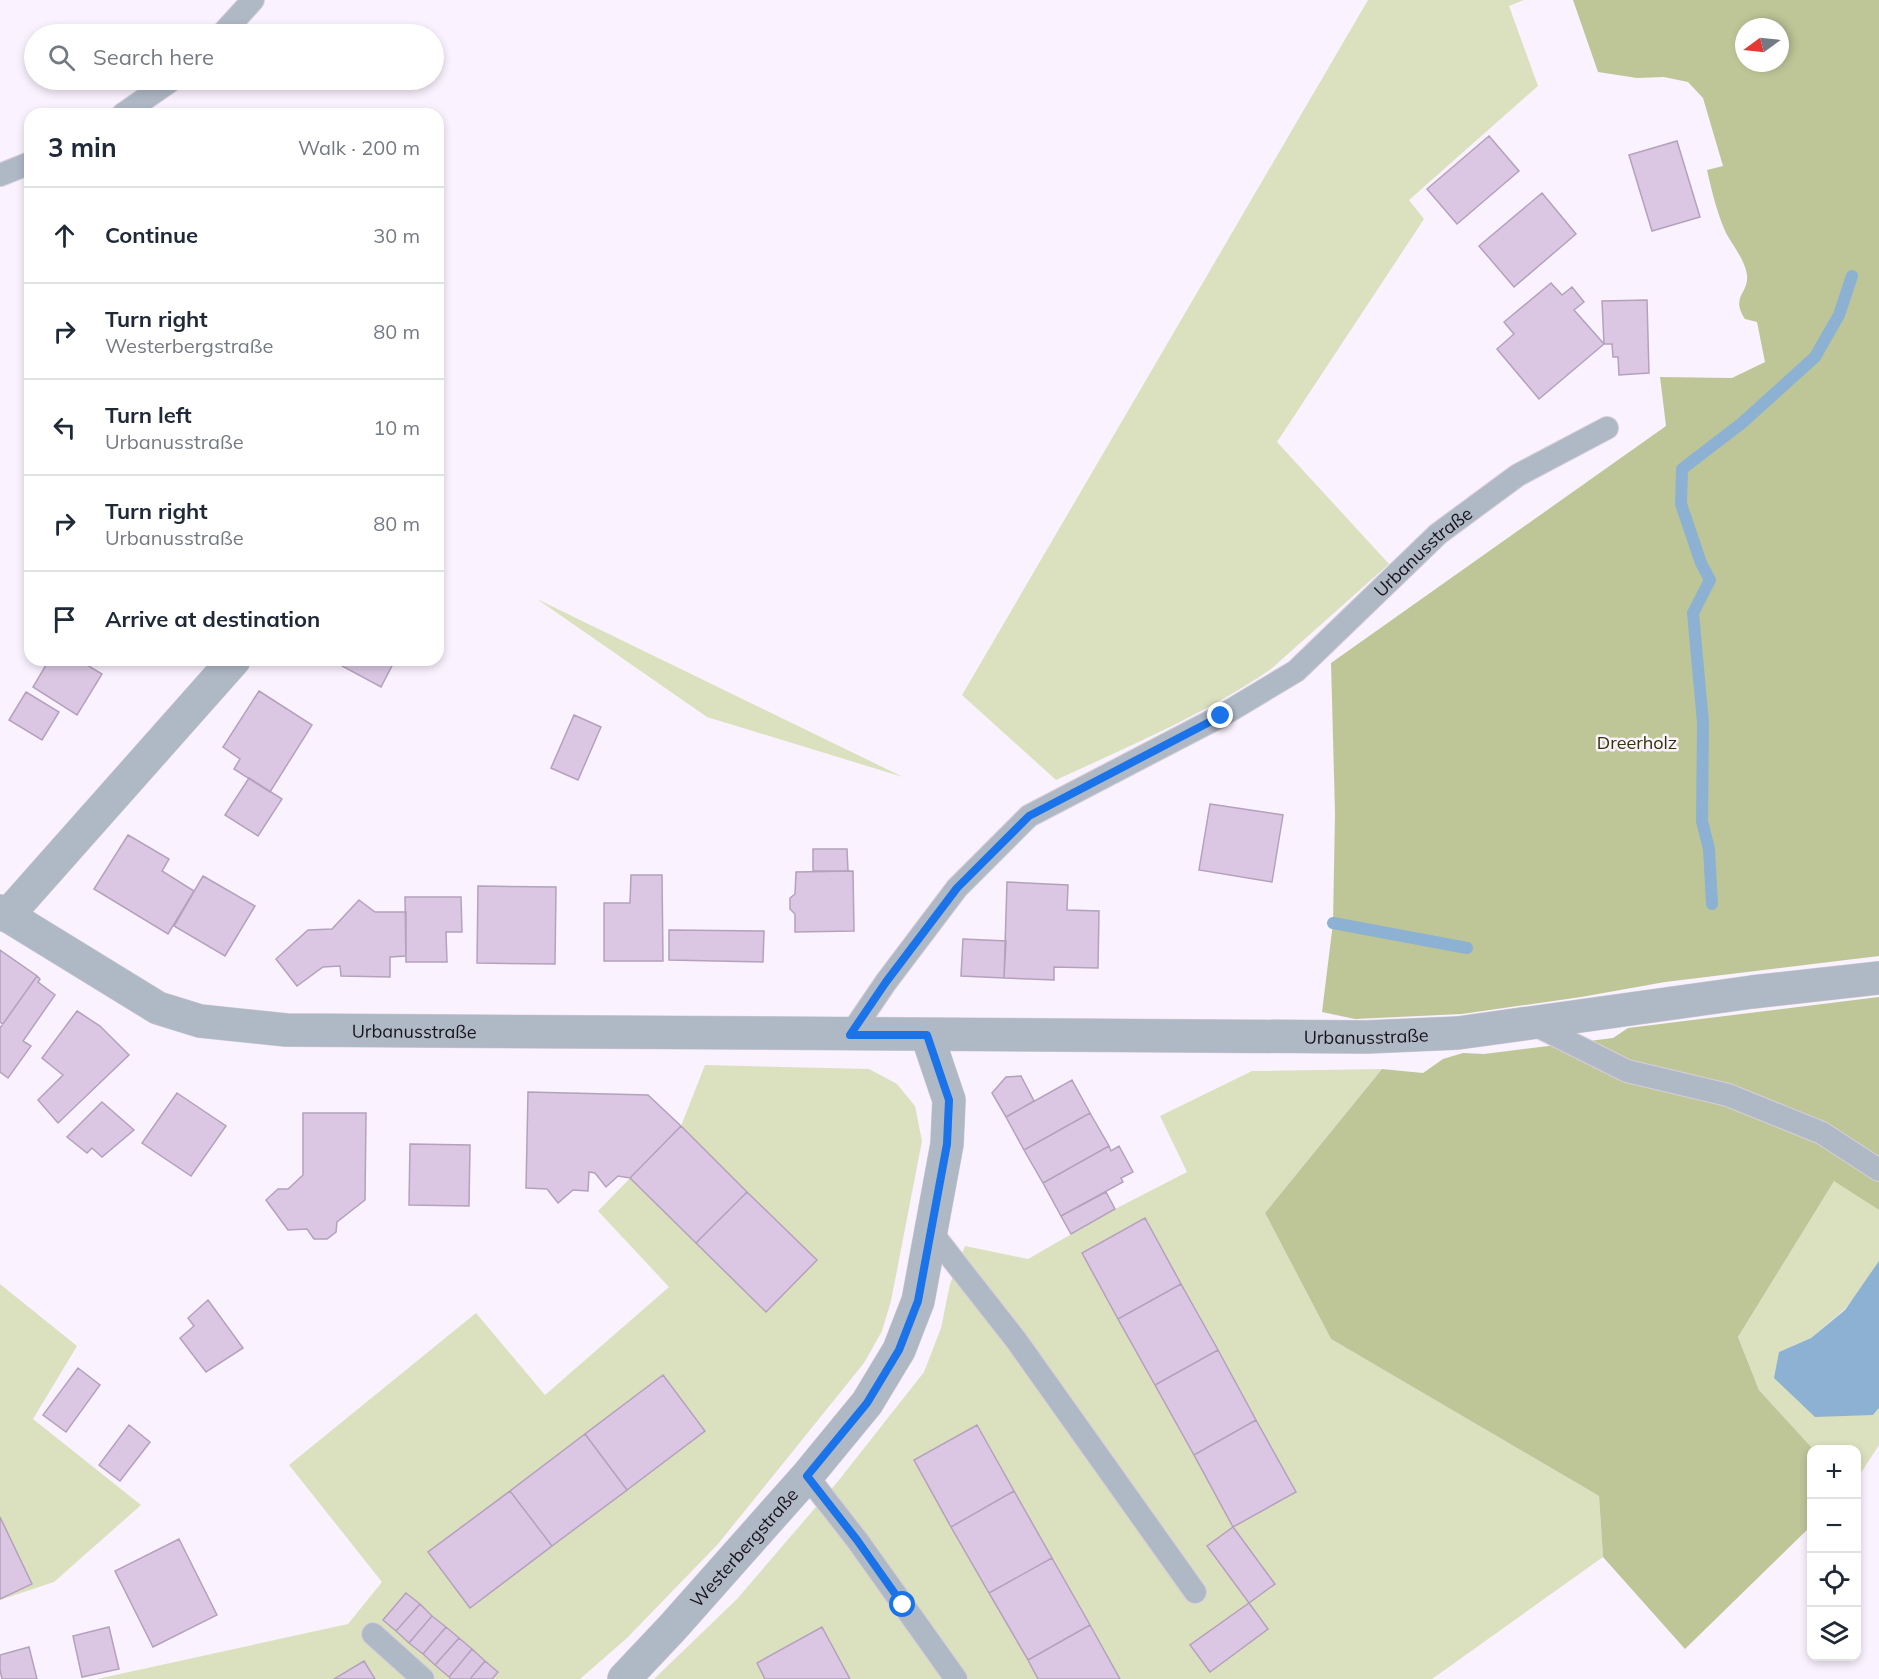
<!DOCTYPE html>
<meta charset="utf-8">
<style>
:root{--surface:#fff;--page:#f6f6f7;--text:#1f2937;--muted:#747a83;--line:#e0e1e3}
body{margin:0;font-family:Mulish,sans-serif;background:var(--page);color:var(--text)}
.controls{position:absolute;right:18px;bottom:18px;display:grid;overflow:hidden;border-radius:12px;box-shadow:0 3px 9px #0003}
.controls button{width:54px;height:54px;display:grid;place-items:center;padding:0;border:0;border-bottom:2px solid var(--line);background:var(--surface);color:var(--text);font:30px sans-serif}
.compass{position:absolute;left:1735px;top:18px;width:54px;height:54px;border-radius:50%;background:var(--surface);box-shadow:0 3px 9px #0003;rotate:255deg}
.stop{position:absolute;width:18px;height:18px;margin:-14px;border:4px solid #1a73e8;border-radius:50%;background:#fff}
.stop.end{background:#1a73e8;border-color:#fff;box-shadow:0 2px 6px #0008}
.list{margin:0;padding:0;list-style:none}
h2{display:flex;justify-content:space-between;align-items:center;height:78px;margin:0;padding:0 24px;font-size:26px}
h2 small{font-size:20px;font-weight:400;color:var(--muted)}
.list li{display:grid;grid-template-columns:39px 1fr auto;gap:18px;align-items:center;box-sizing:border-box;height:96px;padding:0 24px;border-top:2px solid var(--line)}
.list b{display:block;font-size:22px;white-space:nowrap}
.list p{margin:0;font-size:20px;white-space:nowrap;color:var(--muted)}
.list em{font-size:20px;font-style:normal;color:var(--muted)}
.icon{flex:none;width:33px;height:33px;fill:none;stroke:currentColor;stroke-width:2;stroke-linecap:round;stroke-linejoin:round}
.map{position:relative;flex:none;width:1879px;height:1679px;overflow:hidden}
.search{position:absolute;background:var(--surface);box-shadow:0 3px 9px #0003;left:24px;top:24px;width:420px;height:66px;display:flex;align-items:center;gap:15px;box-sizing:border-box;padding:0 21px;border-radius:33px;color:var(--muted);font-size:22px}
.panel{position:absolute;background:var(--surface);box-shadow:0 3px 9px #0003;left:24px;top:108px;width:420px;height:558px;border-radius:18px}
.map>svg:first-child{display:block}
.green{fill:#dbe1be}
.forest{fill:#bec698;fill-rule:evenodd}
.water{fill:#8db1d2}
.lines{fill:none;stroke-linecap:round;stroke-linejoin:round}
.stream{stroke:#8db1d2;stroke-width:12}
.building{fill:#dbc7e3;stroke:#b4a1bc;stroke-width:1.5}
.service-casing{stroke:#d6ceda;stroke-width:24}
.minor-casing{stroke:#d6ceda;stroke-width:34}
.service{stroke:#afb9c5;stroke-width:22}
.minor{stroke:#afb9c5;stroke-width:33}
.route{stroke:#1a73e8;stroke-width:8}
.labels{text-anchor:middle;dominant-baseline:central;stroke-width:5;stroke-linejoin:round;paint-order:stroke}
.street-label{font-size:18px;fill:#19121c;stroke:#faf2fe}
.park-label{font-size:18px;fill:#313600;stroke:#faf2fe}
</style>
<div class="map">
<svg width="1879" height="1679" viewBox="0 0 1879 1679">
<rect width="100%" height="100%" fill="#faf2fe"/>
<path class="green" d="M 1368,0 L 1524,0 L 1509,6 L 1538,86 L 1409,200 L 1424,219 L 1277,442 L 1389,564 L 1271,669 C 1204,715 1129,746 1056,780 L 962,695 Z
M 537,599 L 903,777 L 707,717 Z
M 705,1065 L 869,1069 L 897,1084 L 915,1106 L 922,1141 L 891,1301 L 882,1331 L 864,1363 L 718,1544 L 627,1638 L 580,1679 L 97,1679 L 348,1624 L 382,1582 L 289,1465 L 476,1313 L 545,1395 L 669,1287 L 598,1211 L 681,1126 Z
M 1382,1069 L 1265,1213 L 1331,1339 L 1599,1496 L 1603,1557 L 1432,1679 L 654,1679 L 737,1599 L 839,1480 L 924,1372 L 941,1328 L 950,1284 L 965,1246 L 1028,1259 L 1115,1209 L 1187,1172 L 1160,1116 L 1252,1071 Z
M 1834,1180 L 1879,1210 L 1879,1261 L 1867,1280 L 1845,1309 L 1811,1338 L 1779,1352 L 1873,1415 L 1879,1408 L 1879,1445 L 1857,1479 L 1856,1450 L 1813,1449 L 1759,1390 L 1738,1337 Z
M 0,1284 L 77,1346 L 33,1419 L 141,1505 L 54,1582 L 0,1600 Z"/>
<path class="forest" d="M 1573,0 L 1879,0 L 1879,956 L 1665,982 L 1581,997 L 1462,1014 L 1355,1019 L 1322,1012 L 1333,923 L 1335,813 L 1331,663 L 1666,426 L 1660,377 L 1732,378 L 1765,362 L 1757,322 L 1745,319 C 1730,296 1749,294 1747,275 C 1745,260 1733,246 1726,233 C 1717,213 1712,192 1707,170 L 1723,166 L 1703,98 L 1688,82 L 1664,77 L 1637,78 L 1598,72 ZM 1744,27 L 1780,27 L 1780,63 L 1744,63 Z
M 1879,997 L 1879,1210 L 1834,1181 L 1738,1337 L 1759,1390 L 1813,1449 L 1812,1450 L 1811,1526 L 1685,1649 L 1603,1557 L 1599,1496 L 1331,1339 L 1265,1213 L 1382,1069 L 1423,1073 L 1443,1059 L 1463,1053 L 1484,1054 L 1613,1038 L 1628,1028 Z"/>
<path class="water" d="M 1879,1261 L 1879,1408 L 1873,1415 L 1815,1417 L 1774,1378 L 1779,1352 L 1811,1338 L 1845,1310 Z"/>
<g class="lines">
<path class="stream" d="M 1712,904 L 1709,849 L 1702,821 L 1703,723 L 1693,613 L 1710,580 L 1701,563 L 1681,504 L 1682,469 L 1742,423 L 1815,357 L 1839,315 L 1852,276
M 1333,923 L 1467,948"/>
</g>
<path class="building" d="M 1489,136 L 1519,171 L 1457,224 L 1427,189 Z
M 1677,141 L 1700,217 L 1652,231 L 1629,155 Z
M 1542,193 L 1576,234 L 1514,287 L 1479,246 Z
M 1551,283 L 1562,295 L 1572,287 L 1584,302 L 1574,310 L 1604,344 L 1539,399 L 1497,349 L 1514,334 L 1504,322 Z
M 1647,300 L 1649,373 L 1619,375 L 1618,357 L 1613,357 L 1612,344 L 1604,344 L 1602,301 Z
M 49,660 L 79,660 L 102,674 L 77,715 L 33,687 Z
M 344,660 L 395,660 L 381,687 L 342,666 Z
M 259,691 L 312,725 L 270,792 L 234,769 L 240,759 L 223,747 Z
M 26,692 L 59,712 L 42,740 L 9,720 Z
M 574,715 L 601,727 L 578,780 L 551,768 Z
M 249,778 L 282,799 L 258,836 L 225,815 Z
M 1210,804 L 1283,815 L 1272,882 L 1199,870 Z
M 128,835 L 169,859 L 162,871 L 194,891 L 168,934 L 94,889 Z
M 813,849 L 847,849 L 848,871 L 813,871 Z
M 853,871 L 854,931 L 795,932 L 795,914 L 790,909 L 790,898 L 795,894 L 796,872 Z
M 631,875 L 662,875 L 663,961 L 604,961 L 604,903 L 630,903 Z
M 203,876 L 255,906 L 225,956 L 174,926 Z
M 1007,882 L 1068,885 L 1067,910 L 1099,911 L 1098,968 L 1054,967 L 1054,980 L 1004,978 Z
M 478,886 L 556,887 L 555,964 L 477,963 Z
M 405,897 L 461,897 L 462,932 L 446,932 L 447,962 L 406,962 Z
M 359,900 L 375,912 L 406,912 L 406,956 L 390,957 L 390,977 L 341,976 L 340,966 L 323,967 L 297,986 L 276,959 L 308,930 L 332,929 Z
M 669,930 L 764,931 L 763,962 L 669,960 Z
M 963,939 L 1006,941 L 1004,978 L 961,976 Z
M 0,950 L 37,976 L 3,1024 L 0,1022 Z
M 37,976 L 40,979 L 38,982 L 55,995 L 23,1041 L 31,1046 L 8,1078 L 0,1072 L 0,1028 Z
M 77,1011 L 100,1026 L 129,1055 L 58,1123 L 38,1100 L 63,1075 L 42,1058 Z
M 1021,1076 L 1034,1101 L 1006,1117 L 992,1093 L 1006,1077 Z
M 1072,1080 L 1090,1113 L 1024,1150 L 1006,1117 Z
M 528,1092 L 648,1095 L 681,1126 L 630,1178 L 618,1176 L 606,1187 L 595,1173 L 589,1172 L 588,1191 L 573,1190 L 558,1203 L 547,1189 L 526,1188 Z
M 177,1093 L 226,1126 L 191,1176 L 142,1143 Z
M 102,1102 L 134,1130 L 102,1157 L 92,1148 L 87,1153 L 67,1137 Z
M 303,1113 L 366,1113 L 365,1200 L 337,1222 L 336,1232 L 327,1239 L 314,1239 L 307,1229 L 288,1230 L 266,1200 L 278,1189 L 288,1189 L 303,1175 Z
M 1090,1113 L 1109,1146 L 1043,1183 L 1024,1150 Z
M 681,1126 L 747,1192 L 696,1243 L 630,1178 Z
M 410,1144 L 470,1145 L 469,1206 L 409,1205 Z
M 1109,1146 L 1111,1151 L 1119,1146 L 1133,1172 L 1121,1178 L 1123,1182 L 1061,1216 L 1043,1183 Z
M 747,1192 L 817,1260 L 766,1312 L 696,1243 Z
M 1106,1192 L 1115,1209 L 1071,1234 L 1061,1216 Z
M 1145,1218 L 1181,1284 L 1118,1319 L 1082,1253 Z
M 1181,1284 L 1218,1350 L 1155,1385 L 1118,1319 Z
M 208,1300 L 243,1348 L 206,1372 L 180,1338 L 194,1326 L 188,1318 Z
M 1218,1350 L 1256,1420 L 1194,1455 L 1155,1385 Z
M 78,1368 L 100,1385 L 66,1432 L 43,1415 Z
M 663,1375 L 705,1431 L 627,1490 L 585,1434 Z
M 1256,1420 L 1296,1492 L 1233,1527 L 1194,1455 Z
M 129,1425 L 150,1442 L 120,1481 L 99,1465 Z
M 977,1425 L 1014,1491 L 951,1527 L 914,1460 Z
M 585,1434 L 627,1490 L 552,1546 L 510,1491 Z
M 510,1491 L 552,1546 L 470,1608 L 428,1552 Z
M 1014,1491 L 1052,1558 L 989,1593 L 951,1527 Z
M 0,1517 L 32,1584 L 0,1599 Z
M 1233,1527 L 1275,1584 L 1249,1603 L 1207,1546 Z
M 179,1539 L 217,1615 L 153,1647 L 115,1571 Z
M 1052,1558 L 1090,1625 L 1028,1660 L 989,1593 Z
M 406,1593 L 420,1604 L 396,1631 L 383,1620 Z
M 1249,1603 L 1268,1629 L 1210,1672 L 1190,1645 Z
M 420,1604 L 432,1616 L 409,1643 L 396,1631 Z
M 432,1616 L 446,1627 L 423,1654 L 409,1643 Z
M 1090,1625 L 1120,1679 L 1038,1679 L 1028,1660 Z
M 109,1627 L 119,1669 L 82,1677 L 73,1636 Z
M 446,1627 L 459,1638 L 435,1665 L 423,1654 Z
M 822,1627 L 850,1679 L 765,1679 L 757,1663 Z
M 459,1638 L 472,1649 L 449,1677 L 435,1665 Z
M 29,1647 L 37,1679 L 2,1679 L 0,1670 L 0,1655 Z
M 472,1649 L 485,1661 L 470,1679 L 451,1679 L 449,1677 Z
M 364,1661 L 375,1679 L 334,1679 Z
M 485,1661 L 498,1672 L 492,1679 L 470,1679 Z"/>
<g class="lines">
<g class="service-casing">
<g id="service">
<path d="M 222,34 L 253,0"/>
<path d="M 123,114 L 172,80"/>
<path d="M 0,175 L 30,163"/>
<path d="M 1531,1023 L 1627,1071 L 1728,1095 L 1822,1133 L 1879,1170"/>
<path id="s1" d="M 850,1035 L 886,982 L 957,888 L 1029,816 L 1221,716 L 1296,671 L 1438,534 L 1518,475 L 1607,428"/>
<path d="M 932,1233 L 1016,1340 L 1195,1592"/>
<path d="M 807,1476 L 857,1540 L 956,1679"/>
<path d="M 373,1634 L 423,1679"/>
</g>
</g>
<g class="minor-casing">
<g id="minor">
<path id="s2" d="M 0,911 L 158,1008 L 200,1021 L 286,1030 L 1367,1037 L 1458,1033 L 1752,992 L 1879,978"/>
<path d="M 7,916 L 234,660"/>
<path id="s3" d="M 624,1679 L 673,1627 L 807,1476 L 867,1403 L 899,1350 L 918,1301 L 947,1144 L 949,1100 L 927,1035"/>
</g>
</g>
<use href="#service" class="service"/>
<use href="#minor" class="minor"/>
</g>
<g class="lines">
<path class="route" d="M 903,1605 L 857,1540 L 807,1476 L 867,1403 L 899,1350 L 918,1301 L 947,1144 L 949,1100 L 927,1035 L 850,1035 L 886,982 L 957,888 L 1029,816 L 1221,716"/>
</g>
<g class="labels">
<g class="street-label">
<text stroke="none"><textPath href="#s1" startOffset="762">Urbanusstraße</textPath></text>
<text stroke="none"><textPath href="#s2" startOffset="444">Urbanusstraße</textPath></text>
<text stroke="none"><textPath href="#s2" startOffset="1396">Urbanusstraße</textPath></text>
<text stroke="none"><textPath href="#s3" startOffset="178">Westerbergstraße</textPath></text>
</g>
<g class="park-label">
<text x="1637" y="742">Dreerholz</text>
</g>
</g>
</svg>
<div class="controls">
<button>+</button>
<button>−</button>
<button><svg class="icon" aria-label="locate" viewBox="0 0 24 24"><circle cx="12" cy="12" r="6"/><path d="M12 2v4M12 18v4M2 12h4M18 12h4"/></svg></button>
<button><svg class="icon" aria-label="layers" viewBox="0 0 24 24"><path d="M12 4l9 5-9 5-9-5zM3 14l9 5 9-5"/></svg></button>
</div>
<svg class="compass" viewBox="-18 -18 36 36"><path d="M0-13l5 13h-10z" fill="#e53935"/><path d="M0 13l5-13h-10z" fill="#747a83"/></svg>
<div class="stop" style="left:903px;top:1605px"></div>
<div class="stop end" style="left:1221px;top:716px"></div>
<div class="search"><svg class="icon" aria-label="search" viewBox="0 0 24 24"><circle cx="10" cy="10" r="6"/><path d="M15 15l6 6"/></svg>Search here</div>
<section class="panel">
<h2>3 min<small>Walk · 200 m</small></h2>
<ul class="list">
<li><svg class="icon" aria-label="ahead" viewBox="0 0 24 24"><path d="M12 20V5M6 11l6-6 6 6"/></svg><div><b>Continue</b></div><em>30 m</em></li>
<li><svg class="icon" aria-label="right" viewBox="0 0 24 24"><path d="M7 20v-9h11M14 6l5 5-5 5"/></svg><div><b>Turn right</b><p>Westerbergstraße</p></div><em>80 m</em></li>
<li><svg class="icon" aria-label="left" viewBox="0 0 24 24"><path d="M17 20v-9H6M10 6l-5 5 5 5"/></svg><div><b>Turn left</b><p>Urbanusstraße</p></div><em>10 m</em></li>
<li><svg class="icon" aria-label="right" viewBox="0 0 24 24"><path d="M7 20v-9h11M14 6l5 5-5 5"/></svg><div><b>Turn right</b><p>Urbanusstraße</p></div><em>80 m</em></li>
<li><svg class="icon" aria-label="arrive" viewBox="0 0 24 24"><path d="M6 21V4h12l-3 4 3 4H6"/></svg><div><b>Arrive at destination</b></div></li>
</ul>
</section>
</div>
